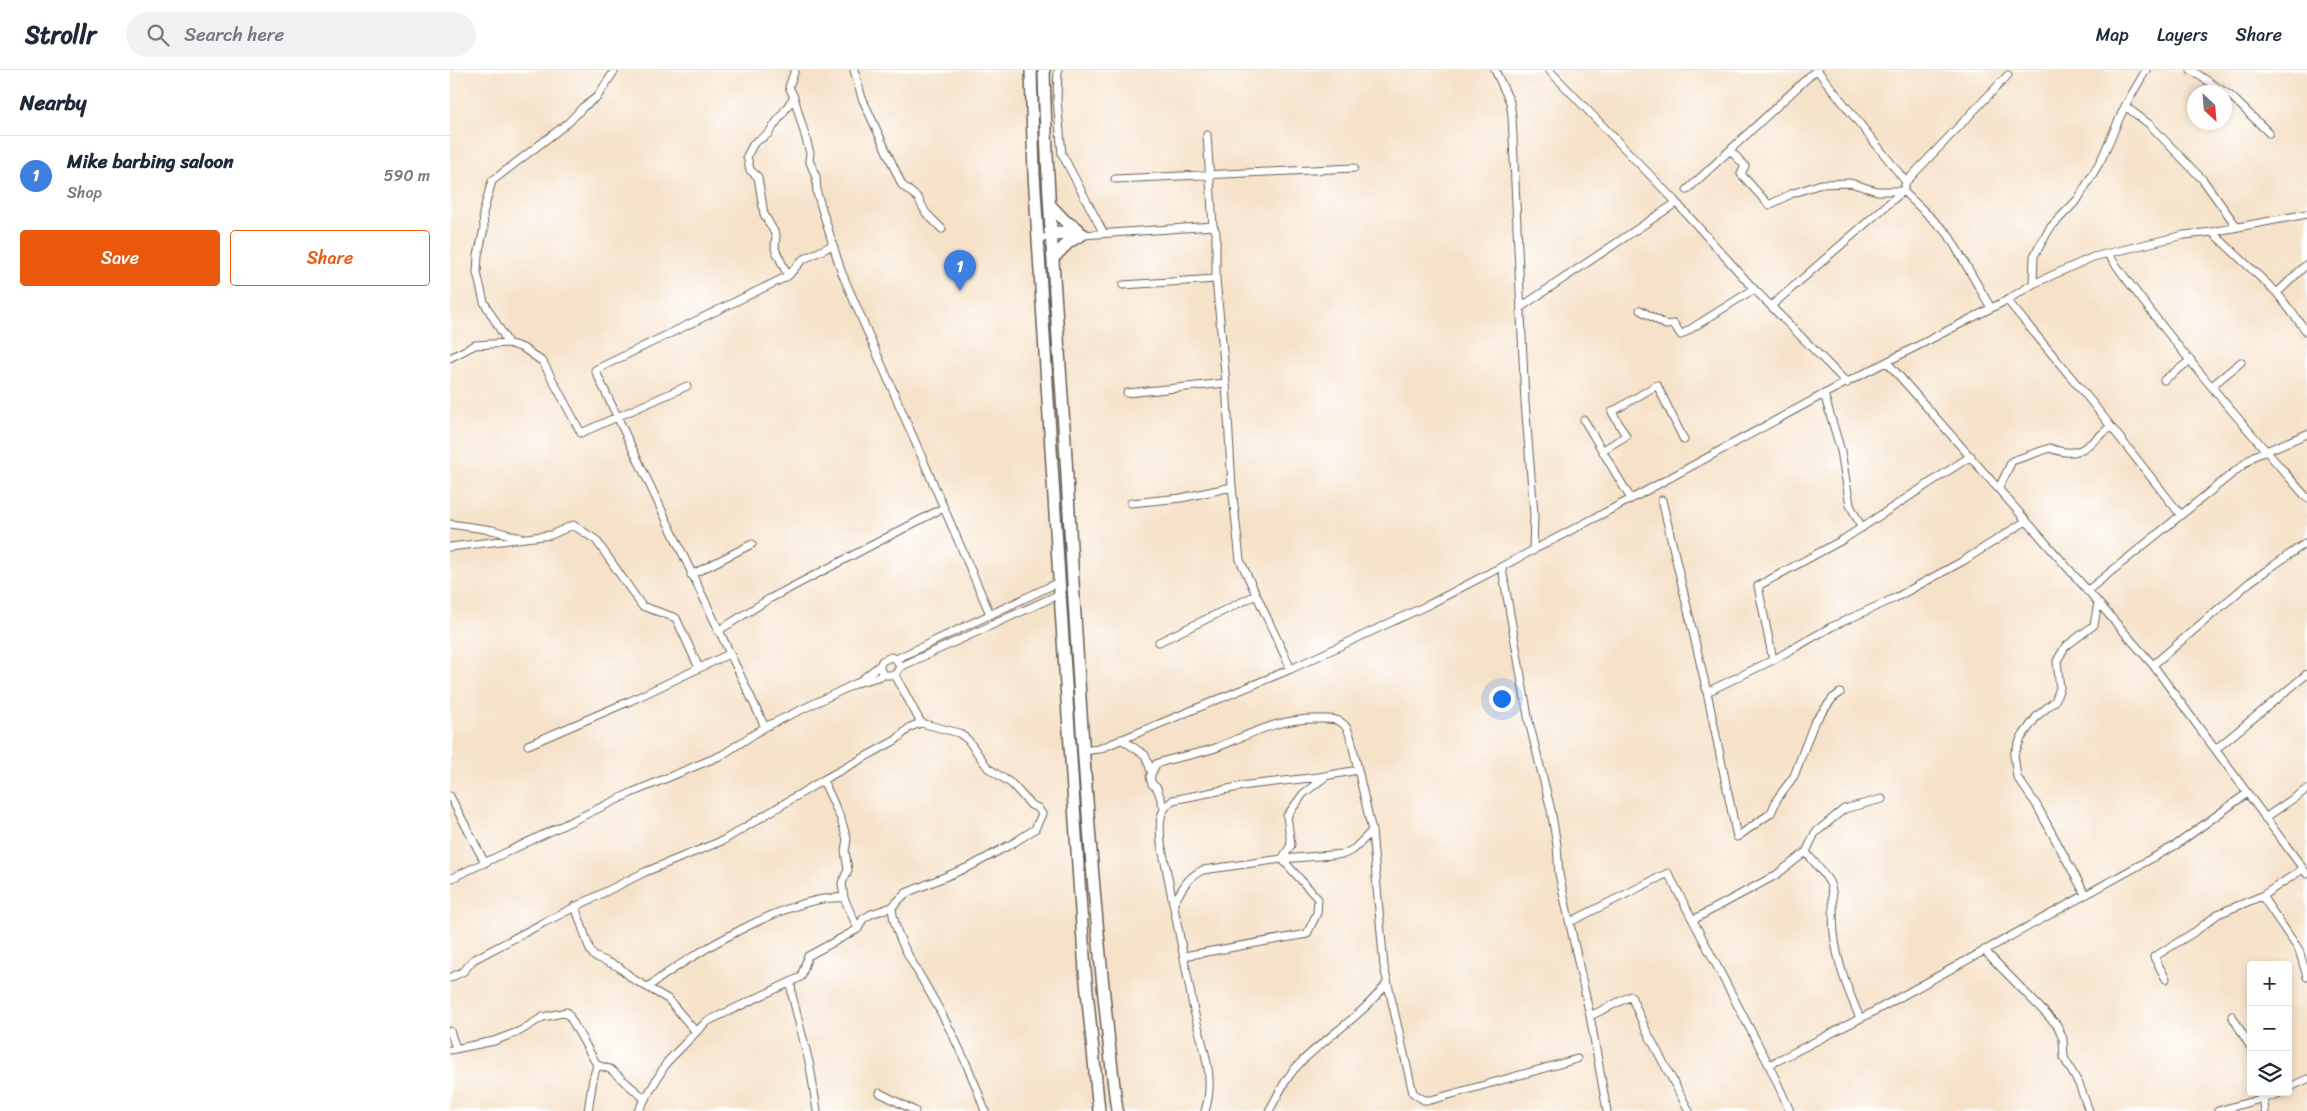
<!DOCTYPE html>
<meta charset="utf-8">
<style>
:root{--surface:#fff;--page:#f2f2f3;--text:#1f2937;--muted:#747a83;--line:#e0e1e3;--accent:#ea580c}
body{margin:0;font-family:Sriracha,sans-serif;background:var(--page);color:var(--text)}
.controls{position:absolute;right:15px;bottom:15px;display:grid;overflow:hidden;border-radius:5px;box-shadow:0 2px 8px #0003}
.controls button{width:45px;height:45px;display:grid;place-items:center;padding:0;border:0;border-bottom:1px solid var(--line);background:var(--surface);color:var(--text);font:25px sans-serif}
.compass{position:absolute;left:1737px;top:15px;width:45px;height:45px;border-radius:50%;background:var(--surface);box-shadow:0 2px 8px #0003;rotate:154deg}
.you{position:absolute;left:1051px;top:628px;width:18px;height:18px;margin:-12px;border:4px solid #fff;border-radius:50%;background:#1a73e8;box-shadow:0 0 0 8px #1a73e833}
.badge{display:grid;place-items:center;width:32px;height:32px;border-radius:50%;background:var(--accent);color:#fff;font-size:16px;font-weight:700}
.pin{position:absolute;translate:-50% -41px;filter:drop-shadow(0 1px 2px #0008)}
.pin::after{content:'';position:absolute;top:26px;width:18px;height:15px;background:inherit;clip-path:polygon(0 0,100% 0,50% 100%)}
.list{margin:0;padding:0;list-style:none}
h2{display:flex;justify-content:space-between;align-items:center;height:65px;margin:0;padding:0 20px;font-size:21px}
h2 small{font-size:16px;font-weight:400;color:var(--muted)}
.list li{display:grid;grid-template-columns:32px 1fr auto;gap:15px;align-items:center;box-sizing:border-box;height:80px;padding:0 20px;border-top:1px solid var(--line)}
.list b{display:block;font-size:19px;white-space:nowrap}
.list p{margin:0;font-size:16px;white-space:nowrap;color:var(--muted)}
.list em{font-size:16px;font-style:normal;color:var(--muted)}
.actions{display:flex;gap:10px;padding:15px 20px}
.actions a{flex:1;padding:11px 0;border:1px solid var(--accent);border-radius:5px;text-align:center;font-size:18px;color:var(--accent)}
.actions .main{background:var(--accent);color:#fff}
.icon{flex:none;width:28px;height:28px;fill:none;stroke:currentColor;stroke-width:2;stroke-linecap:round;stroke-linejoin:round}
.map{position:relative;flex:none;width:1857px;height:1041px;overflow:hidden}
header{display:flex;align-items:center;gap:30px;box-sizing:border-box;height:70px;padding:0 25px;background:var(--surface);border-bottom:1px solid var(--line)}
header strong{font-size:24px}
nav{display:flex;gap:28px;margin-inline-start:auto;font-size:18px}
.search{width:350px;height:45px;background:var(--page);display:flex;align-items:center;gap:12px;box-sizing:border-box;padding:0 18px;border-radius:28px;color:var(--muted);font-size:19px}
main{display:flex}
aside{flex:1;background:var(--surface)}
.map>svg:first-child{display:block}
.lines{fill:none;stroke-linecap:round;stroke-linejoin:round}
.minor-casing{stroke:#686159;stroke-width:9}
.trunk-casing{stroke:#686159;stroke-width:14}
.minor{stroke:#fff;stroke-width:7}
.trunk{stroke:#fff;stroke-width:11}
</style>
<header>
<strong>Strollr</strong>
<div class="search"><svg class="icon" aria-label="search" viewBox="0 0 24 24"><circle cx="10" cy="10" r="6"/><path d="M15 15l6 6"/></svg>Search here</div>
<nav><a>Map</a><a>Layers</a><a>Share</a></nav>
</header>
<main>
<aside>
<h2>Nearby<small></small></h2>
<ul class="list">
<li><span class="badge" style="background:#3f7fe0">1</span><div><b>Mike barbing saloon</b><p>Shop</p></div><em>590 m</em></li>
</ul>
<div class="actions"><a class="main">Save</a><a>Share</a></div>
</aside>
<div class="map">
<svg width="1857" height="1041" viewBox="0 0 1857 1041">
<rect width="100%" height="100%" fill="#fff"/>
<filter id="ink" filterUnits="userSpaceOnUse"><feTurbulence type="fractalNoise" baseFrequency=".02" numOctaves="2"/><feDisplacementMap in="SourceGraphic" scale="10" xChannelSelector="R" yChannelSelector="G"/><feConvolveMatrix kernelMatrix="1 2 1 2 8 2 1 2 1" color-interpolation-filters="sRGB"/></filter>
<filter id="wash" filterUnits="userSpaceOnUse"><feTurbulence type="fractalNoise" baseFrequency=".0096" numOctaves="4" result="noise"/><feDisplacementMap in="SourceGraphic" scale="20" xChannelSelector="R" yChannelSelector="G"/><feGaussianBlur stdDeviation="1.12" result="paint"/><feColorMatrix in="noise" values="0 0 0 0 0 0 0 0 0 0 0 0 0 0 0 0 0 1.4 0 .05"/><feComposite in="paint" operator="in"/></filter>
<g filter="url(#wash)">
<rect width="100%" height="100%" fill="#f6e2c9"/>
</g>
<g filter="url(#ink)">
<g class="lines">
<g class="minor-casing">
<path id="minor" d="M 404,0 L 412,28 L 452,115 L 468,128 L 476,143 L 492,159
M 608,0 L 607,30 L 612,84 L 653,162
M 1045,0 L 1060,32 L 1062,46 L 1075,332 L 1084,444 L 1083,481
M 1099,0 L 1224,130 L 1304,219 L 1397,313
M 1367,0 L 1456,112
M 1741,0 L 1782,27 L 1819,63
M 344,27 L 360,83 L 359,90 L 366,107 L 367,123 L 391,201 L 540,544
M 1675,36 L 1699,54 L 1753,110 L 1787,157
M 757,65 L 763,156 L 766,162 L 766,209 L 776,313 L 782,417 L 790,490 L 841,599
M 1280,80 L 1295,96 L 1291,104 L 1319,135 L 1341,124 L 1371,114 L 1400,113 L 1427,121 L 1453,121 L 1498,164 L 1541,238
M 665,109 L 904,98
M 1237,120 L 1366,0
M 598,161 L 628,159
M 1762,162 L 1827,223 L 1857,262
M 589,168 L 763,156
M 1658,184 C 1719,269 1788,349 1857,428
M 338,206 L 325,179 L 326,165 L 314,144 L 308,107 L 300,100 L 297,86 L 304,73 L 318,64 L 344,27 L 339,17 L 345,0
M 1583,214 L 1584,186 L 1600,158 L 1628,129 L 1651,90 L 1675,36 L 1696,0
M 673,215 L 766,209
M 1827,223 L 1857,194
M 1557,230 L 1640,330 L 1730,444
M 1321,236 L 1453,121 L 1456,112 L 1558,5
M 1071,237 L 1226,133
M 1190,240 L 1216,255 L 1224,254 L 1231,265 L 1304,219
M 58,273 L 34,232 L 27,203 L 28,185 L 34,159 L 33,143 L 42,111 L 119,52 L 133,37 L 147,27 L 165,0
M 0,288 L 25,275 L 58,273 L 73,278 L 93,292 L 131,363 L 237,316
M 1437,292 L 1703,595 L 1857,804
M 1714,310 L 1741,290
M 1762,316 L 1791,292
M 677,323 L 776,313
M 1374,324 L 1391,381 L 1400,435 L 1412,458
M 1134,350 L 1181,429
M 1153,380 L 1176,366 L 1162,342 L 1207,315 L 1234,370
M 1549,418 L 1562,391 L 1600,378 C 1630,390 1638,375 1660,357
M 1212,430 L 1257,622
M 681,433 L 731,428 L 782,417
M 0,454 L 42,460 L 68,467
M 0,477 L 101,465 L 123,455 L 146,470 L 192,536 L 226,548 L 249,598
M 1052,498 L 1079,652 L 1101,740 L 1107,775 L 1109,804 L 1140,946 L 1181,926 L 1195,958 L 1239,1041
M 241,505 L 302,474
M 1637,521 L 1804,386 L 1857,364
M 268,561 L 319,529 L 493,438
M 709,572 L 806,525
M 446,589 L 609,512
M 1323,590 L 1381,557 L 1445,528 L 1513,491 L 1576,451
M 1703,595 L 1800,512 L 1857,472
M 450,597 L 446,589 L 441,587 L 432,591 C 429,597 429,601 435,605 L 445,605 L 450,597 L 610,524
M 410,611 L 430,595
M 1390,623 L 1383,628 L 1364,653 L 1344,706 L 1327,729 L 1321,743 L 1287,767 L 1257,622 L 1323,590 L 1308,516 L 1394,469 L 1521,386
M 315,657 L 145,300 L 338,206 L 352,190 L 383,175
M 671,669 L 695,685 L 701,701
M 78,675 L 180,631 L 279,584
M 1766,679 L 1857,604
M 632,681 L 649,679 L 841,599 L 980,534 L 1181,429 L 1374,324 L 1557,230 L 1583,214 L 1643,187 L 1734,165 L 1762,162 L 1857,144
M 373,710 L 391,749 L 397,769 L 395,781 L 398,800 L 392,813 L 394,828 L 408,859
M 0,726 L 35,793
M 714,738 L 707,718 L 702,714 L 700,707 L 706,694 C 726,686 748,685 768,677 C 805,662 829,648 870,649 C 877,649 886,648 892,653 C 898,657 899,663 901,669 L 922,761 L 934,897 L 963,1023 L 974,1030 L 981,1030 L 1127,989
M 1815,748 L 1857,719
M 1356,782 C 1363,792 1377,805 1381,816 C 1385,832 1382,847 1384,863 C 1387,893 1398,921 1410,948
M 832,789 L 841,775 L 837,746 L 853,724 L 875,707
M 0,809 L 181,723 L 272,685 L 315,657 L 407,613 L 435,605
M 1635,824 L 1586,734 L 1567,707 L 1564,685 L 1571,668 L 1587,646 L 1605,631 L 1610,618 L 1607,591 L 1615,577 L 1644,555 L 1648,533
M 1812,826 L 1849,880 L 1857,907
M 724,833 C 732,819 737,807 753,800 L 832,789 L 894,784 L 904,779 L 922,761
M 125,836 L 140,880 L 144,886 L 169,897 L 183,909 L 218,929 L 246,962
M 442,837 C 444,868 466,897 480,923 C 502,961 521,1000 535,1041
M 1243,850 L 1326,805 L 1356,782 L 1365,763 L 1394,739 L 1432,729
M 1120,852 L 1218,803 L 1319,995 L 1340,1041
M 1534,880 L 1607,955 L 1613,969 L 1614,988 L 1629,1014 L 1639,1041
M 734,886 L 857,864 L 867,843 L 868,829 L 832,789
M 0,908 L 14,901 L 23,890 L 93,853 L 195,802 L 274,770 L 373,710 L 446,670 L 460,657 L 471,653 L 445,605
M 1716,909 L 1704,887 L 1746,861 L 1768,844 L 1812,826 L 1853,799
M 341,913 L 342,925 L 360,996 L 367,1041
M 198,917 C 238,886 343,823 394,828
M 1140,946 L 1157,1041
M 1782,946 L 1801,978
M 0,961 L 6,978
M 0,980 L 44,971 L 70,961 L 93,947 L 117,942 L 147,995 L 160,999 L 195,1029
M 1319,995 L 1423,942 L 1726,775 L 1796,724
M 1838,1018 L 1857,1009
M 430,1023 L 465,1041
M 1813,1028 L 1815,1041
M 138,1041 L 143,1009 L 147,995
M 188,1041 L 217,992 L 256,952 L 351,907 L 358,886 L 408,859 L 413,849 L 421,844 L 442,837 L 456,823 L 521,796 L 565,772 L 585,759 L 592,744 L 588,738 L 581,735 L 562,714 L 538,698 L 518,670 L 509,663 L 471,653
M 755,1041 C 767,1004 750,972 743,936 C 733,882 722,827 711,773 C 710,755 707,742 723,730 L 798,715 L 869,707 L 908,700
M 819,1041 C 829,1024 836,1006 851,992 C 879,965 913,945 937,913
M 1768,1041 L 1828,1024"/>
</g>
<g class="trunk-casing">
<path id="trunk" d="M 581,0 L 584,104 L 610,524 L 635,901 L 649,1041
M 594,0 C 597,129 608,258 616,388 C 628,606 640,824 667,1041
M 600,135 L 615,151 L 628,159
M 604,187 L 619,172 L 633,164"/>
</g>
<use href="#minor" class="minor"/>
<use href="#trunk" class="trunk"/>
</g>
</g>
</svg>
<div class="controls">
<button>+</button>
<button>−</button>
<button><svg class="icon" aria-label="layers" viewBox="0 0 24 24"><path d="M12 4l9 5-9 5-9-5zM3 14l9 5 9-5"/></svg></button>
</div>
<svg class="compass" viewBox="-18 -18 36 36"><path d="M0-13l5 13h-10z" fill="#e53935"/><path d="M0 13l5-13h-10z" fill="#747a83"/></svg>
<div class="you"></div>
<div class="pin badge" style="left:510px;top:221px;background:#3f7fe0">1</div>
</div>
</main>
